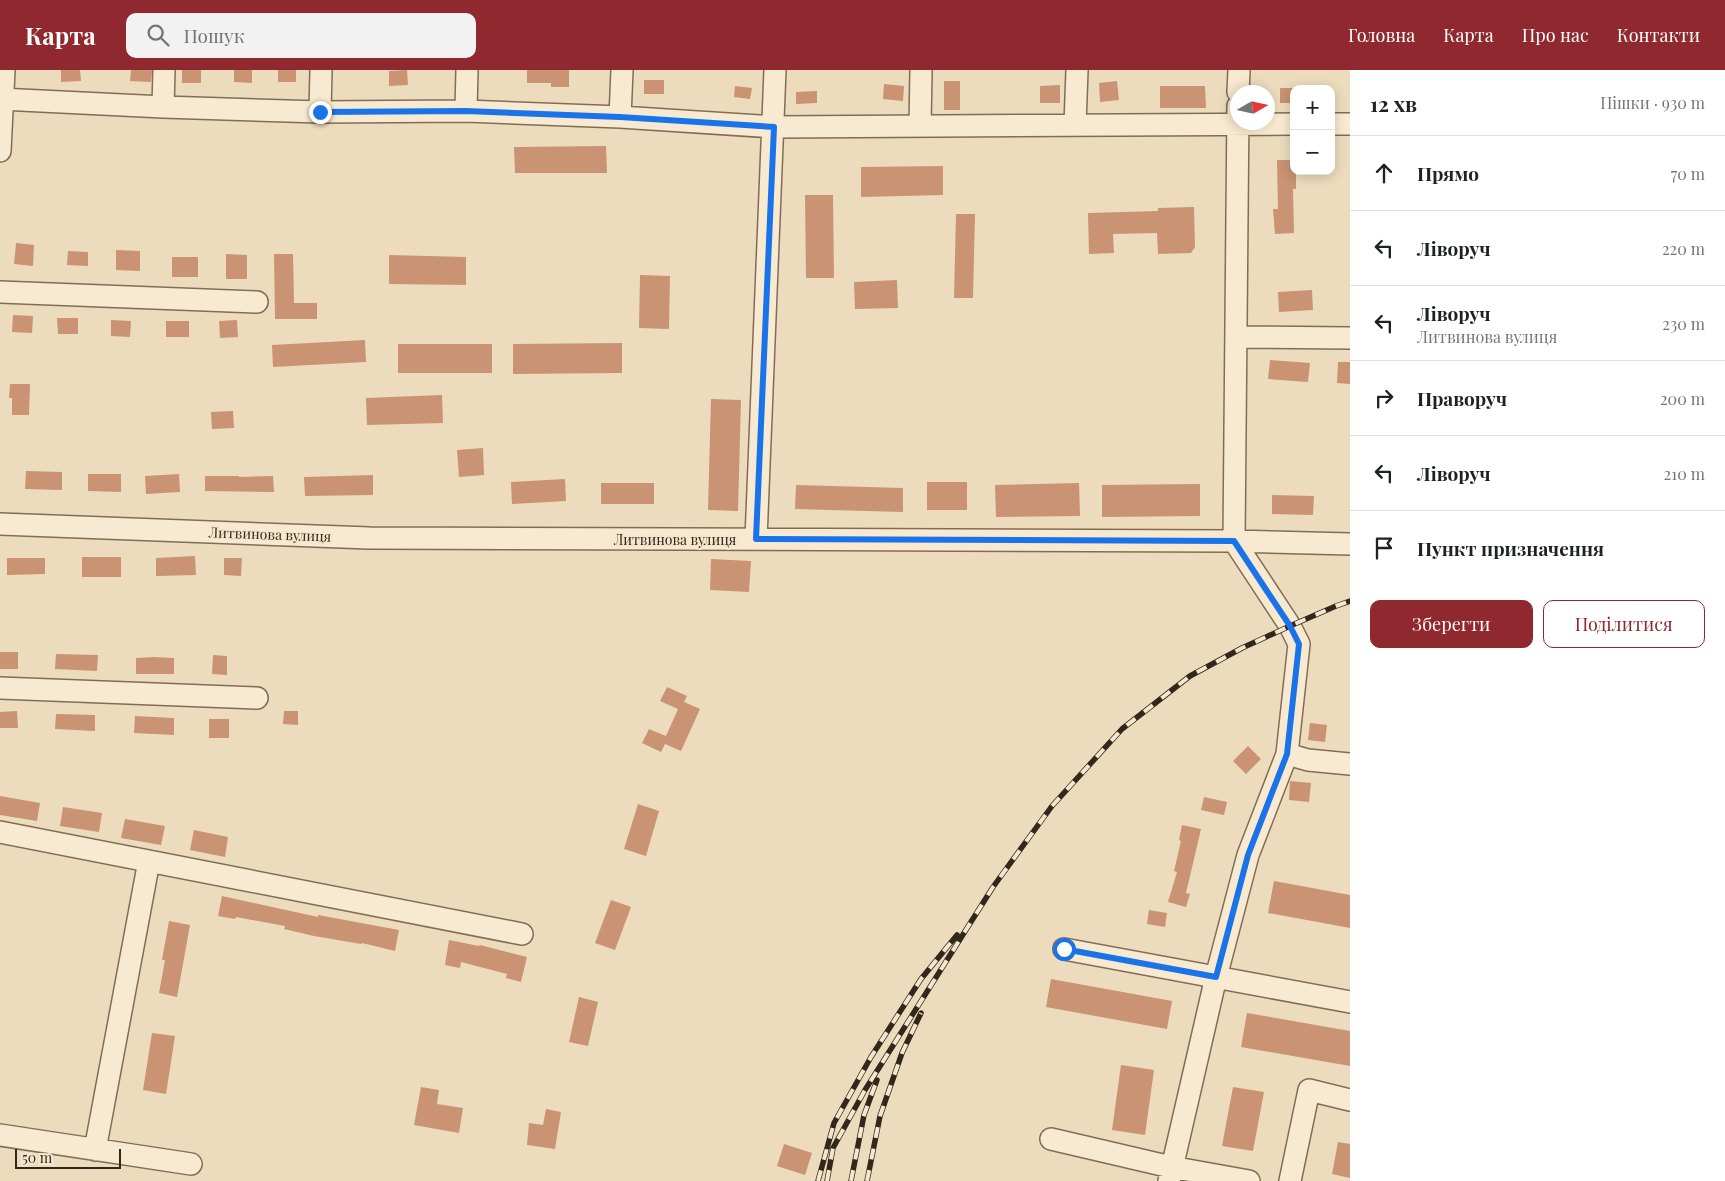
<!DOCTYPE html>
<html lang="uk">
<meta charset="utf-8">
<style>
:root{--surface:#fff;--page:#f2f2f2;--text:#202124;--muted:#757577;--line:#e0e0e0;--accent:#90292f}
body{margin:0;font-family:"Playfair Display",serif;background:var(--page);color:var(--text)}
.controls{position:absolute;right:15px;top:15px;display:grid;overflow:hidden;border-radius:10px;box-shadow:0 2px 12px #0003}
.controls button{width:45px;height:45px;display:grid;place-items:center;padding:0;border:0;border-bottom:1px solid var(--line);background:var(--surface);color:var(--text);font:25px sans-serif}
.compass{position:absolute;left:1230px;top:15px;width:45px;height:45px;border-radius:50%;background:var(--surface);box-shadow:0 2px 12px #0003;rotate:81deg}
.scale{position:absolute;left:15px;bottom:12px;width:106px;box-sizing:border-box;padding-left:5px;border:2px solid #33261b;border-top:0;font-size:14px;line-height:18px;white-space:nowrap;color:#33261b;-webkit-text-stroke:4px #f4e7cd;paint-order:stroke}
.stop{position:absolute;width:15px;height:15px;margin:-11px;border:4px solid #1a73e8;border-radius:50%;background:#fff}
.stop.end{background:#1a73e8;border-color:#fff;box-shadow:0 1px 5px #0008}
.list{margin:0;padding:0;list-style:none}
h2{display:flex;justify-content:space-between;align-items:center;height:65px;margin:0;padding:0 20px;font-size:21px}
h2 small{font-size:16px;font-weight:400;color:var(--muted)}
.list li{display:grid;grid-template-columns:32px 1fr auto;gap:15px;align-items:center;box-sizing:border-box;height:75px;padding:0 20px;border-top:1px solid var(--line)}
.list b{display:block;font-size:19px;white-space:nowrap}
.list p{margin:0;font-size:16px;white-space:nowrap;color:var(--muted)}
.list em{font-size:16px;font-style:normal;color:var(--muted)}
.actions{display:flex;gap:10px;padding:15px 20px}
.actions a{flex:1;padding:11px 0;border:1px solid var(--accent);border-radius:10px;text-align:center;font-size:18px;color:var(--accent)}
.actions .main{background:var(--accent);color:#fff}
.icon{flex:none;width:28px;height:28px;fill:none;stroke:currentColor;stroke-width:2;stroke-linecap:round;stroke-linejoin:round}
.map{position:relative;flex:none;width:1350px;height:1111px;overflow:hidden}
header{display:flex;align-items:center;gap:30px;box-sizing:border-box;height:70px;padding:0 25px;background:var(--accent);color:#fff}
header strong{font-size:24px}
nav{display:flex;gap:28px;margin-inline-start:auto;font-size:18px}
.search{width:350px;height:45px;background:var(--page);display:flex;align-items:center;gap:12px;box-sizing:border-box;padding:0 18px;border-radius:10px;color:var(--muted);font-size:19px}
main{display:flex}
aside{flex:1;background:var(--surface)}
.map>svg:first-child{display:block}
.building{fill:#c99374}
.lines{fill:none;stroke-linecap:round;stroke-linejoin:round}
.minor-casing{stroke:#836c57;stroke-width:24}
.minor{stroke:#f7ead0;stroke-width:21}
.rail-casing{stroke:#33261b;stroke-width:5.5}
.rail{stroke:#f4e7cd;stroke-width:4;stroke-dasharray:11;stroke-linecap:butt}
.route{stroke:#1a73e8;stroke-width:6}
.labels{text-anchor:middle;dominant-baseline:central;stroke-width:4;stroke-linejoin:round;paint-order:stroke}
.street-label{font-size:14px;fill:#33261b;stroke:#f4e7cd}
</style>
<header>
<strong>Карта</strong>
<div class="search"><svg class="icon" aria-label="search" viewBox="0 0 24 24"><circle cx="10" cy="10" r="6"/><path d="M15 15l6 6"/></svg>Пошук</div>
<nav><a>Головна</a><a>Карта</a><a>Про нас</a><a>Контакти</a></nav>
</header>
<main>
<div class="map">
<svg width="1350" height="1111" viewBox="0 0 1350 1111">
<rect width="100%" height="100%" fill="#ecdcbd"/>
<path class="building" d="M 61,0 L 80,0 L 81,11 L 61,12 Z
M 131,0 L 152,0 L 151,12 L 130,11 Z
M 182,0 L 201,0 L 201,13 L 182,13 Z
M 234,0 L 252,0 L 252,13 L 234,12 Z
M 278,0 L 296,0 L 296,12 L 278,12 Z
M 407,0 L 408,15 L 389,16 L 389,1 Z
M 527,0 L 569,0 L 569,17 L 551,17 L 551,13 L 527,13 Z
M 644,10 L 664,10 L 664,24 L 644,24 Z
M 944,11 L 960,11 L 960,40 L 944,40 Z
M 1117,11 L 1119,30 L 1100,32 L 1099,13 Z
M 884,14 L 904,16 L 903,31 L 883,29 Z
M 1060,15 L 1060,33 L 1040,33 L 1040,16 Z
M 735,16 L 752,18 L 750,29 L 734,27 Z
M 1160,16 L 1205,16 L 1206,38 L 1160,38 Z
M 1280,18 L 1294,18 L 1294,33 L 1280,33 Z
M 817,21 L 817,33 L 796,34 L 796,22 Z
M 606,76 L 607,103 L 515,103 L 514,77 Z
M 1277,90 L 1294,90 L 1294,101 L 1296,101 L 1296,119 L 1293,119 L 1294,163 L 1275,164 L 1273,139 L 1278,139 Z
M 943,96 L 943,125 L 861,127 L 861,97 Z
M 805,125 L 833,125 L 834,208 L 806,208 Z
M 1194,137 L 1195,177 L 1191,183 L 1158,184 L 1157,163 L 1113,164 L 1114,183 L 1089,184 L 1088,143 L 1158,141 L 1158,138 Z
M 956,144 L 975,144 L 973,228 L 954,228 Z
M 16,173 L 34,175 L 33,196 L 14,194 Z
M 116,180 L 140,181 L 140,201 L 116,200 Z
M 68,181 L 88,182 L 88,196 L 67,195 Z
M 226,184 L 247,185 L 247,209 L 226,209 Z
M 274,184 L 293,184 L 294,233 L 317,233 L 317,249 L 275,249 Z
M 389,185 L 466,187 L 466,215 L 389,214 Z
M 172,187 L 198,187 L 198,207 L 172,207 Z
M 640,205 L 670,206 L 669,259 L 639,258 Z
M 897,210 L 898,238 L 855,239 L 854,212 Z
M 1312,220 L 1313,240 L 1279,242 L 1278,222 Z
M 13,245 L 33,246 L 32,263 L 12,262 Z
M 57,248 L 78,248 L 78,264 L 58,264 Z
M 111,250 L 131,251 L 130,267 L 111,266 Z
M 237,250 L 238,267 L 220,268 L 219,251 Z
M 166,251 L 189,251 L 189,267 L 166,267 Z
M 365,270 L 366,292 L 273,297 L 272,275 Z
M 622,273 L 622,303 L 513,304 L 513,274 Z
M 398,274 L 492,274 L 492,303 L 398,303 Z
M 1270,290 L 1310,293 L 1308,312 L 1268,309 Z
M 1338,292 L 1350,292 L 1350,314 L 1337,313 Z
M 10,314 L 30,314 L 29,345 L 12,345 L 12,328 L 9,328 Z
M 442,325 L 443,353 L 367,355 L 366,328 Z
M 711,329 L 741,330 L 738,441 L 708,440 Z
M 233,341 L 234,358 L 212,359 L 211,342 Z
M 483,378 L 484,405 L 459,407 L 457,380 Z
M 26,401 L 62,402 L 62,420 L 25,419 Z
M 88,404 L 121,404 L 121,422 L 88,421 Z
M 179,404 L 180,422 L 146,424 L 145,406 Z
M 373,405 L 373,425 L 305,426 L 304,407 Z
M 205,406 L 239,406 L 239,407 L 273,406 L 274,422 L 205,421 Z
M 565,409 L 566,431 L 512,434 L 511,412 Z
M 927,412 L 967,412 L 967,440 L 927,440 Z
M 601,413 L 654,413 L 654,434 L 601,434 Z
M 1079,413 L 1080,446 L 996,447 L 995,415 Z
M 1200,414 L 1200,446 L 1102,447 L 1102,415 Z
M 796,415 L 903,418 L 903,442 L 795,439 Z
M 1272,425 L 1314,426 L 1313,445 L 1272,444 Z
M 195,486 L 196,505 L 156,506 L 156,488 Z
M 82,487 L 121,487 L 121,507 L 82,507 Z
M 7,488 L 45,488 L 45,504 L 7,505 Z
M 224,488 L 242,488 L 241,506 L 224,505 Z
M 711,489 L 751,491 L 749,522 L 710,520 Z
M 0,582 L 18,582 L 18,599 L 0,599 Z
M 56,584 L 98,585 L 97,601 L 55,599 Z
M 213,585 L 227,586 L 227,605 L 212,604 Z
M 154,587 L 174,588 L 174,604 L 136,604 L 136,588 Z
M 667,617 L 687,626 L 684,632 L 700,639 L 681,681 L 665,674 L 661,682 L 642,673 L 649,659 L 666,666 L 678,639 L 660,631 Z
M 17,641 L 18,658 L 0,658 L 0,642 Z
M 284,641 L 298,641 L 298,655 L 283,654 Z
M 56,644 L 95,645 L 95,661 L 55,659 Z
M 135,646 L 174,648 L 174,665 L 134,663 Z
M 209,649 L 229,649 L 229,668 L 209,668 Z
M 1310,653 L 1327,655 L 1325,672 L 1308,670 Z
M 1248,676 L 1261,689 L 1246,704 L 1233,691 Z
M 1290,711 L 1311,713 L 1309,732 L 1289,730 Z
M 0,726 L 40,733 L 37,751 L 0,745 Z
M 1204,727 L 1227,732 L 1224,745 L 1201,740 Z
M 638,734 L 659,741 L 646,786 L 624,779 Z
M 63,737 L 102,743 L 99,762 L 60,756 Z
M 125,749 L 165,756 L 161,775 L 121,768 Z
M 1182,755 L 1201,759 L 1186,823 L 1190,824 L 1186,837 L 1168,832 L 1177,802 L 1174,801 L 1181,771 L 1179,770 Z
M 194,760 L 228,767 L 225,787 L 190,780 Z
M 1274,811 L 1350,825 L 1350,858 L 1268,843 Z
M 222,826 L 318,847 L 318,845 L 399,860 L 395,881 L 362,873 L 361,874 L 314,866 L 284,859 L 285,856 L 236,847 L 235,849 L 218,846 Z
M 611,830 L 631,837 L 615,880 L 595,873 Z
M 1149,840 L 1167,843 L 1165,857 L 1147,854 Z
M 169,851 L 190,855 L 177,927 L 159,923 L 165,890 L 162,890 Z
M 449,870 L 479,876 L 480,875 L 527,887 L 521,912 L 506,908 L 507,904 L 461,892 L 460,898 L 445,895 Z
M 1051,909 L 1172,931 L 1167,959 L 1046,937 Z
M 579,927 L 598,932 L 588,976 L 569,972 Z
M 1247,943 L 1350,961 L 1350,996 L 1241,977 Z
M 152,963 L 175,966 L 166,1024 L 143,1020 Z
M 1121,995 L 1154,1000 L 1145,1065 L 1112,1060 Z
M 421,1017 L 439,1020 L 437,1034 L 463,1038 L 459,1063 L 414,1055 Z
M 1233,1017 L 1264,1022 L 1253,1081 L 1222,1076 Z
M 546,1039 L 561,1042 L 555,1079 L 527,1075 L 529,1053 L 543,1055 Z
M 1338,1072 L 1350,1074 L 1350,1108 L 1332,1104 Z
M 784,1074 L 812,1083 L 805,1105 L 777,1096 Z"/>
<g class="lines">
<g class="minor-casing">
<path id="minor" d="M 1238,22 L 1239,0
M 0,29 L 163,37 L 320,42 L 466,41 L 620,47 L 774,57 L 1294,54
M 163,37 L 164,0
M 466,41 L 467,0
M 320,42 L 321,0
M 620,47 L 622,0
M 1331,54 L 1350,54
M 1075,55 L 1077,0
M 920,56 L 921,0
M 0,81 L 4,0
M 0,222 L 257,232
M 1236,267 L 1350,268
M 0,454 L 369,468 L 1234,471 L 1350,474
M 756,469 L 775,0
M 0,618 L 257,628
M 1287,684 L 1308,690 L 1350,694
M 0,762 L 522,864
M 1064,879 L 1350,932
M 0,1065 L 191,1094
M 1051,1069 L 1171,1097 L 1249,1111
M 95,1080 L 149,791
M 1169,1111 L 1216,907 L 1248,785 L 1287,684 L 1299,574 L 1290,556 L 1234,471 L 1238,36
M 1290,1111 L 1309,1020 L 1350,1030"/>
</g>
<use href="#minor" class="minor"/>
<g class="rail-casing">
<path id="rail" d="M 818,1111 L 834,1053 L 871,987 L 921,909 L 957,865
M 827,1111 L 833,1078 L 865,1020 L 993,817 L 1052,736 L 1122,659 L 1190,606 L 1242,578 L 1290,556 L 1336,536 L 1350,531
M 851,1111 L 864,1045 L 877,1010
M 867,1111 L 880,1046 L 902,983 L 921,943"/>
</g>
<use href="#rail" class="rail"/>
</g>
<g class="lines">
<path class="route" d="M 320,42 L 466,41 L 620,47 L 774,57 L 756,469 L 1234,471 L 1290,556 L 1299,574 L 1287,684 L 1248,785 L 1216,907 L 1064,879"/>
</g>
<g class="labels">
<g class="street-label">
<text transform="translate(270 464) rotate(2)">Литвинова вулиця</text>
<text x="675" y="469">Литвинова вулиця</text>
</g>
</g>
</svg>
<div class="controls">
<button>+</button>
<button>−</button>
</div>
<svg class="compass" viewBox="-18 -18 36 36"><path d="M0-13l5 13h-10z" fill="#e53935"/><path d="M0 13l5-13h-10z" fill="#757577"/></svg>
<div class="scale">50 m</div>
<div class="stop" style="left:1064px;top:879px"></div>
<div class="stop end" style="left:320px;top:42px"></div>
</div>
<aside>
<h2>12 хв<small>Пішки · 930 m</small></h2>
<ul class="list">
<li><svg class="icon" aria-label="ahead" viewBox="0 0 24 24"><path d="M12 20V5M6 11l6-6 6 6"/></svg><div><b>Прямо</b></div><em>70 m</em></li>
<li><svg class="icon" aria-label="left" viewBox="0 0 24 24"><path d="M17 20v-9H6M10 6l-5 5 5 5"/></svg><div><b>Ліворуч</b></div><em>220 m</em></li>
<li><svg class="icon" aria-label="left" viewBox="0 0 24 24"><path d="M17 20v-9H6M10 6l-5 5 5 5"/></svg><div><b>Ліворуч</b><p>Литвинова вулиця</p></div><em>230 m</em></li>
<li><svg class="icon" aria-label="right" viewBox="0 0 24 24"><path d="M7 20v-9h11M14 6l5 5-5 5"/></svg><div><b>Праворуч</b></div><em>200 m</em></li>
<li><svg class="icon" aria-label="left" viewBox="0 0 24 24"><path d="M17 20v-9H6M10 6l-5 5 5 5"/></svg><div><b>Ліворуч</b></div><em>210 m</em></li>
<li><svg class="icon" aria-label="arrive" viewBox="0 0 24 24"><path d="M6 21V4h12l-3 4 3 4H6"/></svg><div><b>Пункт призначення</b></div></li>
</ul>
<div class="actions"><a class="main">Зберегти</a><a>Поділитися</a></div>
</aside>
</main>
